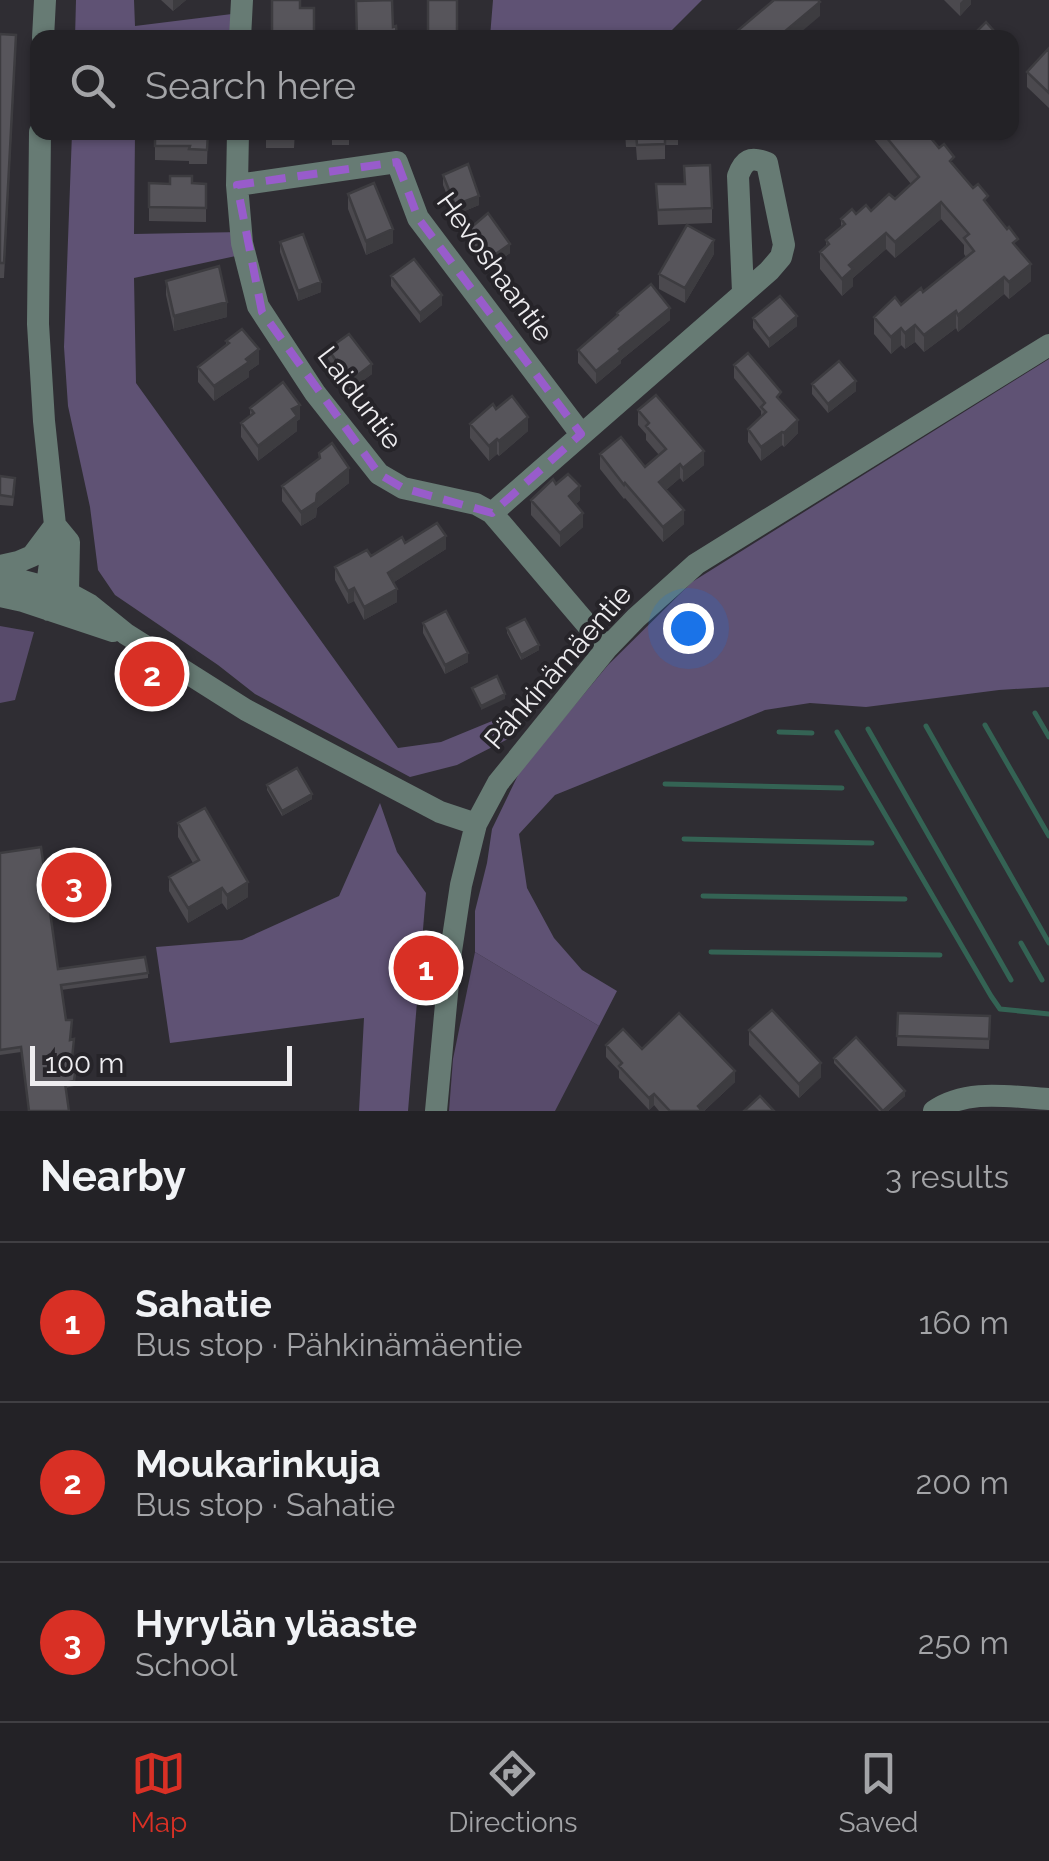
<!DOCTYPE html>
<meta charset="utf-8">
<style>
:root{--surface:#232226;--page:#2b2a2e;--text:#f1f3f6;--muted:#a3a4a7;--line:#403f43;--accent:#d93025}
body{margin:0;font-family:Raleway,sans-serif;background:var(--page);color:var(--text)}
.scale{position:absolute;left:30px;bottom:25px;width:262px;box-sizing:border-box;padding-left:10px;border:5px solid #eeedf0;border-top:0;font-size:28px;line-height:35px;white-space:nowrap;color:#eeedf0;-webkit-text-stroke:8px #262429;paint-order:stroke}
.you{position:absolute;left:688px;top:628px;width:35px;height:35px;margin:-25px;border:8px solid #fff;border-radius:50%;background:#1a73e8;box-shadow:0 0 0 15px #1a73e833}
.badge{display:grid;place-items:center;width:65px;height:65px;border-radius:50%;background:var(--accent);color:#fff;font-size:32px;font-weight:700}
.pin{position:absolute;translate:-50% -50%;border:5px solid #fff;box-shadow:0 2px 10px #0006}
.list{margin:0;padding:0;list-style:none}
h2{display:flex;justify-content:space-between;align-items:center;height:130px;margin:0;padding:0 40px;font-size:42px}
h2 small{font-size:32px;font-weight:400;color:var(--muted)}
.list li{display:grid;grid-template-columns:65px 1fr auto;gap:30px;align-items:center;box-sizing:border-box;height:160px;padding:0 40px;border-top:2px solid var(--line)}
.list b{display:block;font-size:38px;white-space:nowrap}
.list p{margin:0;font-size:32px;white-space:nowrap;color:var(--muted)}
.list em{font-size:32px;font-style:normal;color:var(--muted)}
.icon{flex:none;width:55px;height:55px;fill:none;stroke:currentColor;stroke-width:2;stroke-linecap:round;stroke-linejoin:round}
.map{position:relative;flex:none;width:1049px;height:1111px;overflow:hidden}
.search{position:absolute;background:var(--surface);box-shadow:0 2px 8px #0004;left:30px;right:30px;top:30px;height:110px;display:flex;align-items:center;gap:25px;box-sizing:border-box;padding:0 35px;border-radius:20px;color:var(--muted);font-size:38px}
.sheet{height:610px;background:var(--surface)}
nav{display:flex;justify-content:space-around;align-items:center;box-sizing:border-box;height:140px;border-top:2px solid var(--line);background:var(--surface);font-size:28px;color:var(--muted)}
nav a{display:grid;justify-items:center;gap:5px}
nav .on{color:var(--accent)}
.map>svg:first-child{display:block}
.green{fill:#584b6b}
.forest{fill:#5f5274}
.lines{fill:none;stroke-linecap:round;stroke-linejoin:round}
.stream{stroke:#346354;stroke-width:5}
.minor{stroke:#677b74;stroke-width:22}
.wall{fill:#4b494e}
.shaded-wall{fill:#3d3c40}
.building{fill:#57555b;stroke:#3d3c40;stroke-width:2.5}
.marked{fill:none;stroke:#985ccb;stroke-width:8;stroke-dasharray:20 12;stroke-linejoin:round}
.labels{text-anchor:middle;dominant-baseline:central;stroke-width:8;stroke-linejoin:round;paint-order:stroke}
.street-label{font-size:28px;fill:#eeedf0;stroke:#262429}
</style>
<div class="map">
<svg width="1049" height="1111" viewBox="0 0 1049 1111">
<rect width="100%" height="100%" fill="#2f2d33"/>
<path class="green" d="M 0,626 L 34,632 L 15,700 L 0,703 Z
M 475,952 L 599,1026 L 555,1111 L 449,1111 L 453,1059 Z"/>
<path class="forest" d="M 76,0 L 134,0 L 135,26 L 240,13 L 236,37 L 75,38 Z
M 493,0 L 702,0 L 665,37 L 490,37 Z
M 72,133 L 135,133 L 134,234 L 241,232 L 245,254 L 134,278 L 136,383 L 398,748 L 441,742 L 497,719 L 508,739 L 457,765 L 410,777 L 255,694 L 218,665 L 115,595 L 98,570 L 90,507 L 68,406 L 64,347 Z
M 1049,359 L 1049,687 L 999,690 L 866,707 L 810,703 L 765,710 L 555,795 L 519,834 L 527,888 L 554,938 L 582,970 L 617,991 L 599,1026 L 475,952 L 475,911 L 487,863 L 492,829 L 520,771 L 608,665 L 692,582 Z
M 380,803 L 397,852 L 426,893 L 408,1111 L 359,1111 L 364,1018 L 170,1043 L 156,947 L 242,940 L 339,896 Z"/>
<g class="lines">
<path class="stream" d="M 1035,713 L 1049,737
M 985,725 L 1049,836
M 926,726 L 1049,943
M 868,729 L 1011,980
M 779,732 L 812,733
M 837,732 L 991,996 L 1000,1009 L 1049,1014
M 665,784 L 842,788
M 684,839 L 872,843
M 703,896 L 905,899
M 1021,943 L 1042,980
M 711,952 L 940,955"/>
<path class="minor" d="M 43,38 L 45,0
M 240,38 L 242,0
M 40,132 L 38,324 L 44,421 L 55,525 L 47,586 L 49,610
M 238,132 L 237,185 L 242,243 L 258,306 L 315,393 L 379,474 L 403,488 L 476,504 L 492,513 L 607,648
M 237,185 L 397,162 L 418,218 L 581,434
M 492,513 L 769,271 L 781,257 L 784,245 L 767,163 C 750,156 744,160 738,176 L 743,292
M 55,525 L 69,542 L 68,593 L 59,601
M 0,566 L 18,562 L 32,556 L 53,528
M 0,575 L 68,593 L 90,605 L 126,634 L 246,710 L 440,812 L 476,824
M 0,596 L 23,601 L 113,631
M 436,1111 L 451,951 L 461,885 L 476,824 L 498,783 L 607,648 L 636,618 L 696,564 L 1049,345
M 934,1111 C 967,1088 1011,1097 1049,1099"/>
</g>
<path class="wall" d="M 161,0 L 186,0 L 173,11 Z
M 944,0 L 971,0 L 971,4 L 960,16 Z
M 0,34 L 16,49 L 4,278 L 0,278 Z
M 1049,48 L 1049,108 L 1027,87 L 1027,72 Z
M 155,132 L 208,132 L 207,164 L 189,164 L 189,161 L 155,160 Z
M 266,132 L 295,132 L 294,148 L 266,148 Z
M 332,132 L 349,132 L 349,145 L 332,145 Z
M 625,132 L 678,132 L 678,145 L 665,145 L 665,159 L 637,160 L 636,147 L 626,147 Z
M 868,132 L 926,132 L 988,205 L 1018,249 L 1031,281 L 1009,299 L 1004,294 L 958,332 L 956,328 L 924,352 L 915,342 L 905,349 L 901,345 L 891,354 L 874,334 L 874,317 L 901,305 L 923,292 L 966,257 L 964,254 L 964,245 L 941,219 L 895,258 L 886,249 L 853,278 L 853,286 L 842,296 L 820,269 L 820,252 L 826,247 L 826,240 L 841,227 L 841,219 L 871,211 L 895,199 L 911,184 Z
M 684,166 L 712,208 L 712,223 L 658,225 L 656,184 L 684,184 Z
M 443,175 L 479,205 L 455,215 L 443,185 Z
M 149,183 L 206,184 L 206,222 L 149,221 Z
M 348,194 L 393,243 L 366,255 L 348,209 Z
M 467,231 L 510,253 L 490,268 L 467,240 Z
M 280,242 L 321,292 L 298,301 L 280,252 Z
M 714,254 L 685,303 L 659,289 L 659,274 Z
M 391,276 L 442,305 L 420,323 L 391,286 Z
M 166,281 L 227,317 L 174,331 L 166,295 Z
M 617,313 L 670,320 L 621,360 L 621,363 L 596,384 L 578,363 L 578,350 L 617,317 Z
M 753,318 L 797,326 L 769,348 L 753,328 Z
M 226,341 L 259,364 L 249,371 L 249,377 L 214,401 L 198,382 L 198,367 L 226,345 Z
M 328,349 L 372,374 L 350,390 L 328,359 Z
M 734,365 L 781,401 L 798,433 L 784,447 L 782,445 L 761,461 L 748,442 L 748,429 L 761,417 L 761,411 L 734,378 Z
M 812,384 L 856,391 L 828,413 L 812,394 Z
M 250,408 L 300,419 L 297,421 L 297,431 L 258,461 L 241,437 L 241,423 L 250,416 Z
M 496,409 L 528,431 L 499,456 L 497,454 L 489,461 L 470,438 L 470,424 Z
M 638,410 L 704,465 L 683,482 L 680,478 L 666,490 L 684,524 L 663,542 L 625,498 L 624,499 L 600,469 L 600,454 L 645,467 L 659,455 L 646,440 L 646,434 L 638,425 Z
M 319,453 L 349,483 L 317,508 L 316,517 L 301,526 L 282,501 L 282,486 L 319,459 Z
M 0,476 L 15,488 L 13,506 L 0,505 Z
M 556,484 L 580,500 L 576,504 L 583,527 L 560,547 L 531,515 L 531,500 Z
M 405,543 L 446,549 L 394,582 L 397,602 L 364,620 L 354,601 L 348,604 L 335,580 L 335,567 L 371,556 Z
M 423,623 L 468,662 L 445,674 L 423,633 Z
M 507,628 L 539,650 L 521,660 L 507,633 Z
M 267,785 L 312,799 L 282,816 L 267,790 Z
M 178,823 L 248,897 L 227,910 L 222,903 L 188,923 L 169,891 L 169,877 L 193,863 L 178,837 Z
M 0,853 L 58,969 L 148,973 L 148,978 L 61,990 L 72,1059 L 77,1059 L 74,1086 L 65,1088 L 21,1052 L 0,1055 Z
M 898,1013 L 990,1016 L 989,1049 L 897,1046 Z
M 749,1030 L 821,1077 L 799,1098 L 749,1045 Z
M 606,1045 L 642,1049 L 735,1082 L 704,1111 L 659,1111 L 654,1105 L 649,1110 L 619,1078 L 619,1071 L 606,1057 Z
M 834,1058 L 905,1096 L 888,1111 L 879,1111 L 834,1063 Z"/>
<path class="shaded-wall" d="M 173,0 L 186,0 L 173,11 Z
M 963,0 L 971,0 L 971,4 L 960,16 L 960,3 Z
M 820,2 L 820,16 L 794,38 L 777,38 Z
M 479,196 L 479,205 L 455,215 L 455,205 Z
M 941,202 L 941,219 L 895,258 L 895,242 Z
M 393,229 L 393,243 L 366,255 L 366,241 Z
M 886,233 L 886,249 L 853,278 L 853,286 L 842,296 L 842,279 L 849,265 Z
M 714,240 L 714,254 L 685,303 L 685,288 Z
M 510,244 L 510,253 L 490,268 L 490,258 Z
M 1031,264 L 1031,281 L 1009,299 L 1009,282 Z
M 1004,277 L 1004,294 L 958,332 L 958,315 Z
M 321,282 L 321,292 L 298,301 L 298,291 Z
M 442,295 L 442,305 L 420,323 L 420,313 Z
M 227,302 L 227,317 L 174,331 L 174,316 Z
M 670,308 L 670,320 L 621,360 L 621,363 L 596,384 L 596,371 L 619,349 Z
M 956,311 L 956,328 L 924,352 L 924,335 Z
M 797,316 L 797,326 L 769,348 L 769,339 Z
M 915,325 L 915,342 L 905,349 L 905,333 Z
M 901,328 L 901,345 L 891,354 L 891,337 Z
M 259,349 L 259,364 L 249,371 L 249,377 L 214,401 L 214,386 Z
M 372,364 L 372,374 L 350,390 L 350,381 Z
M 856,381 L 856,391 L 828,413 L 828,404 Z
M 300,405 L 300,419 L 297,421 L 297,431 L 258,461 L 258,446 L 292,409 Z
M 528,417 L 528,431 L 499,456 L 499,441 Z
M 798,420 L 798,433 L 784,447 L 784,433 Z
M 782,432 L 782,445 L 761,461 L 761,447 Z
M 497,439 L 497,454 L 489,461 L 489,446 Z
M 704,451 L 704,465 L 683,482 L 683,468 Z
M 680,464 L 680,478 L 659,496 L 659,482 Z
M 349,468 L 349,483 L 317,508 L 316,517 L 301,526 L 301,512 L 317,494 Z
M 580,486 L 580,500 L 569,510 L 569,496 Z
M 684,510 L 684,524 L 663,542 L 663,527 Z
M 583,513 L 583,527 L 560,547 L 560,533 Z
M 446,536 L 446,549 L 388,586 L 388,573 Z
M 354,588 L 354,601 L 348,604 L 348,591 Z
M 397,589 L 397,602 L 364,620 L 364,607 Z
M 539,645 L 539,650 L 521,660 L 521,655 Z
M 468,653 L 468,662 L 445,674 L 445,665 Z
M 505,694 L 505,699 L 481,710 L 481,706 Z
M 312,794 L 312,799 L 282,816 L 282,811 Z
M 248,882 L 248,897 L 227,910 L 227,895 Z
M 222,888 L 222,903 L 188,923 L 188,908 Z
M 821,1063 L 821,1077 L 799,1098 L 799,1084 Z
M 735,1071 L 735,1082 L 704,1111 L 698,1111 L 698,1106 Z
M 905,1091 L 905,1096 L 888,1111 L 883,1111 Z
M 654,1094 L 654,1105 L 649,1110 L 649,1098 Z"/>
<path class="building" d="M 272,0 L 300,0 L 300,8 L 314,8 L 314,35 L 299,35 L 299,38 L 272,38 Z
M 392,0 L 393,27 L 396,26 L 397,38 L 357,38 L 356,1 Z
M 428,0 L 457,0 L 457,38 L 428,38 Z
M 774,0 L 818,0 L 820,2 L 777,38 L 729,38 Z
M 986,22 L 995,32 L 990,38 L 970,38 Z
M 0,34 L 16,35 L 4,263 L 0,263 Z
M 1049,48 L 1049,93 L 1027,72 Z
M 155,132 L 208,132 L 207,150 L 189,149 L 190,146 L 155,146 Z
M 636,132 L 665,132 L 665,144 L 637,145 Z
M 882,132 L 926,132 L 939,148 L 944,144 L 954,157 L 950,161 L 973,188 L 978,184 L 988,196 L 984,200 L 1007,229 L 1009,227 L 1018,239 L 1013,243 L 1031,264 L 1009,282 L 1004,277 L 958,315 L 956,311 L 924,335 L 915,325 L 905,333 L 901,328 L 891,337 L 874,317 L 895,297 L 901,305 L 921,288 L 923,292 L 974,251 L 964,238 L 969,234 L 941,202 L 895,242 L 886,233 L 849,265 L 853,269 L 842,279 L 820,252 L 829,244 L 826,240 L 845,224 L 841,219 L 852,209 L 856,214 L 866,205 L 871,211 L 889,194 L 895,199 L 919,177 Z
M 468,164 L 479,196 L 455,205 L 443,175 Z
M 710,165 L 712,208 L 658,210 L 656,184 L 685,184 L 684,166 Z
M 170,176 L 192,176 L 192,183 L 206,184 L 206,208 L 149,207 L 149,183 L 170,184 Z
M 374,183 L 393,229 L 366,241 L 348,194 Z
M 488,213 L 510,244 L 490,258 L 467,231 Z
M 687,225 L 714,240 L 685,288 L 659,274 Z
M 303,234 L 321,282 L 298,291 L 280,242 Z
M 414,259 L 442,295 L 420,313 L 391,276 Z
M 219,266 L 227,302 L 174,316 L 166,281 Z
M 651,284 L 670,308 L 619,349 L 621,351 L 596,371 L 578,350 L 618,315 L 617,313 Z
M 780,296 L 797,316 L 769,339 L 753,318 Z
M 242,329 L 259,349 L 246,359 L 249,362 L 214,386 L 198,367 L 229,343 L 226,341 Z
M 349,334 L 372,364 L 350,381 L 328,349 Z
M 748,353 L 781,392 L 777,397 L 798,420 L 784,433 L 782,432 L 761,447 L 748,429 L 766,412 L 761,407 L 765,403 L 734,365 Z
M 839,361 L 856,381 L 828,404 L 812,384 Z
M 283,382 L 300,405 L 292,409 L 297,416 L 258,446 L 241,423 L 254,413 L 250,408 Z
M 656,395 L 704,451 L 683,468 L 680,464 L 659,482 L 684,510 L 663,527 L 625,483 L 624,485 L 600,454 L 621,437 L 645,467 L 666,449 L 646,426 L 649,423 L 638,410 Z
M 512,396 L 528,417 L 499,441 L 497,439 L 489,446 L 470,424 L 493,404 L 496,409 Z
M 332,443 L 349,468 L 317,494 L 316,502 L 301,512 L 282,486 L 320,458 L 319,453 Z
M 568,474 L 580,486 L 569,496 L 583,513 L 560,533 L 531,500 L 553,479 L 556,484 Z
M 0,476 L 15,478 L 13,497 L 0,495 Z
M 437,523 L 446,536 L 388,573 L 397,589 L 364,607 L 354,588 L 348,591 L 335,567 L 367,550 L 371,556 L 402,537 L 405,543 Z
M 446,611 L 468,653 L 445,665 L 423,623 Z
M 525,619 L 539,645 L 521,655 L 507,628 Z
M 497,676 L 505,694 L 481,706 L 472,688 Z
M 297,768 L 312,794 L 282,811 L 267,785 Z
M 205,808 L 248,882 L 227,895 L 222,888 L 188,908 L 169,877 L 199,860 L 178,823 Z
M 41,847 L 58,969 L 145,957 L 148,973 L 61,985 L 66,1020 L 72,1020 L 70,1040 L 74,1039 L 72,1059 L 77,1059 L 74,1081 L 65,1083 L 69,1111 L 29,1111 L 21,1047 L 0,1050 L 0,853 Z
M 772,1010 L 821,1063 L 799,1084 L 749,1030 Z
M 679,1013 L 735,1071 L 698,1106 L 702,1111 L 670,1111 L 654,1094 L 649,1098 L 619,1066 L 622,1063 L 606,1045 L 623,1029 L 642,1049 Z
M 898,1013 L 990,1016 L 989,1039 L 897,1036 Z
M 856,1037 L 905,1091 L 883,1111 L 834,1058 Z
M 760,1096 L 774,1111 L 744,1111 Z"/>
<path class="marked" d="M 397,162 L 418,218 L 581,434 L 492,513 L 403,488 L 379,474 L 262,312 L 237,185 Z"/>
<g class="labels">
<g class="street-label">
<text transform="translate(495 267) rotate(54)">Hevoshaantie</text>
<text transform="translate(360 398) rotate(53)">Laiduntie</text>
<text transform="translate(558 667) rotate(-49)">Pähkinämäentie</text>
</g>
</g>
</svg>
<div class="scale">100 m</div>
<div class="you"></div>
<div class="pin badge" style="left:426px;top:968px">1</div>
<div class="pin badge" style="left:152px;top:674px">2</div>
<div class="pin badge" style="left:74px;top:885px">3</div>
<div class="search"><svg class="icon" aria-label="search" viewBox="0 0 24 24"><circle cx="10" cy="10" r="6"/><path d="M15 15l6 6"/></svg>Search here</div>
</div>
<section class="sheet">
<h2>Nearby<small>3 results</small></h2>
<ul class="list">
<li><span class="badge">1</span><div><b>Sahatie</b><p>Bus stop · Pähkinämäentie</p></div><em>160 m</em></li>
<li><span class="badge">2</span><div><b>Moukarinkuja</b><p>Bus stop · Sahatie</p></div><em>200 m</em></li>
<li><span class="badge">3</span><div><b>Hyrylän yläaste</b><p>School</p></div><em>250 m</em></li>
</ul>
</section>
<nav>
<a class="on"><svg class="icon" aria-label="map" viewBox="0 0 24 24"><path d="M3 6l6-2 6 2 6-2v14l-6 2-6-2-6 2zM9 4v14M15 6v14"/></svg>Map</a>
<a><svg class="icon" aria-label="directions" viewBox="0 0 24 24"><path d="M12 3l9 9-9 9-9-9zM9 14v-3h6M13 9l2 2-2 2"/></svg>Directions</a>
<a><svg class="icon" aria-label="saved" viewBox="0 0 24 24"><path d="M7 4h10v16l-5-4-5 4z"/></svg>Saved</a>
</nav>
